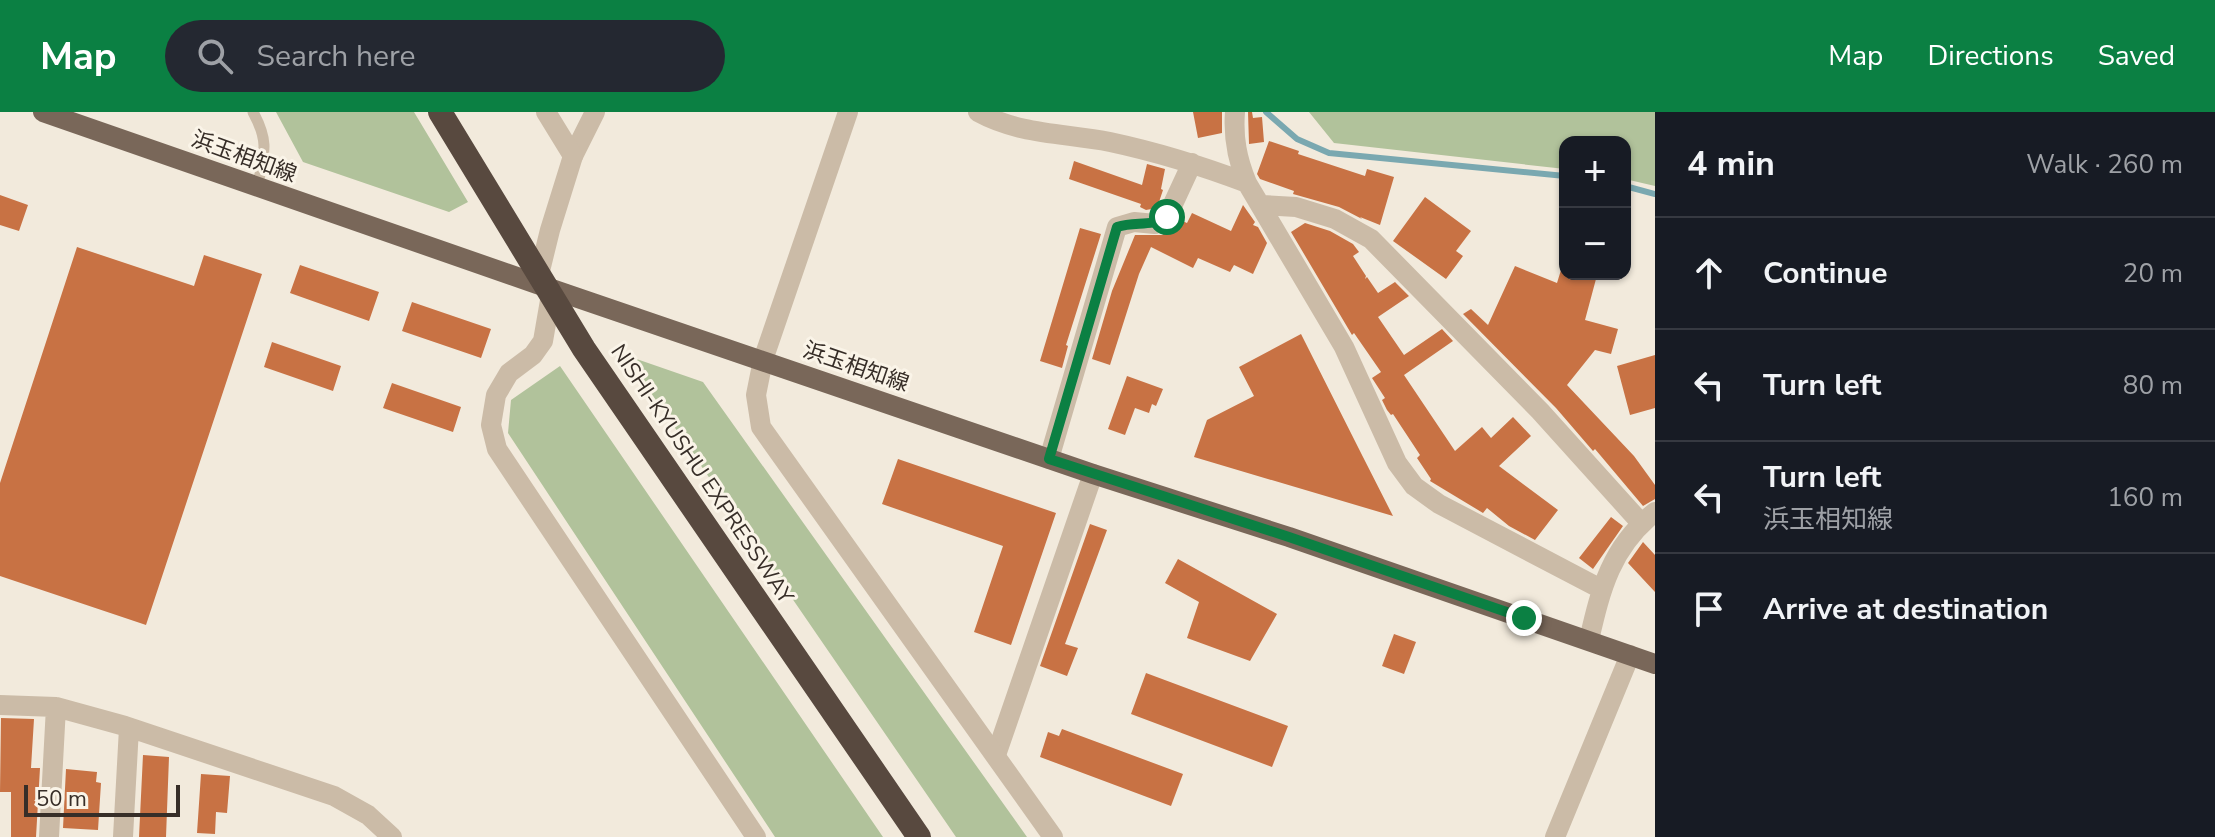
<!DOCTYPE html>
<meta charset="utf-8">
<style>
:root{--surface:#171b24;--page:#242831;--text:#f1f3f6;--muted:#9ea1a6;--line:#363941;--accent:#0b8043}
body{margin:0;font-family:"Nunito Sans","Noto Sans JP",sans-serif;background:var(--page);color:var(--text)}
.controls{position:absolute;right:24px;top:24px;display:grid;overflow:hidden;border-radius:16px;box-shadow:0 2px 6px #0004}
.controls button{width:72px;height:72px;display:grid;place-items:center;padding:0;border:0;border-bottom:2px solid var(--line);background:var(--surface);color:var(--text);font:40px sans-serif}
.scale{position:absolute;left:24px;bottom:20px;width:156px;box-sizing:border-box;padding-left:8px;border:4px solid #372e28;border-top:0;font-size:22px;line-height:28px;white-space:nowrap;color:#372e28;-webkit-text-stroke:6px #faf4e8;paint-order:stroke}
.stop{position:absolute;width:24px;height:24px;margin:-18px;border:6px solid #0b8043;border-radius:50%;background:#fff}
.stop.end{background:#0b8043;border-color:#fff;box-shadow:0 2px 8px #0008}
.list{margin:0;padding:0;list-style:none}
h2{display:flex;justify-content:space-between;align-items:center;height:104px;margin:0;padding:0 32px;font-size:34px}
h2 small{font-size:26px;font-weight:400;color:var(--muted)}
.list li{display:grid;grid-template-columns:52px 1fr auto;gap:24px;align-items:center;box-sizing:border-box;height:112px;padding:0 32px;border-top:2px solid var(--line)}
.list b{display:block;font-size:30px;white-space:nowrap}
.list p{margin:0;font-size:26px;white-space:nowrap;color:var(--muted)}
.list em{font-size:26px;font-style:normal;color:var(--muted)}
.icon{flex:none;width:44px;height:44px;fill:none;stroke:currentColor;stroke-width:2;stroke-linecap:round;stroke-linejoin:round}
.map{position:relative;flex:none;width:1655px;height:725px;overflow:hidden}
header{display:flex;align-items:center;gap:48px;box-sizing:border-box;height:112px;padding:0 40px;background:var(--accent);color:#fff}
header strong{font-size:38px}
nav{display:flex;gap:44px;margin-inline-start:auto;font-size:28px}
.search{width:560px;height:72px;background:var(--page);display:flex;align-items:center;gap:20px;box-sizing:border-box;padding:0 28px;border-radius:44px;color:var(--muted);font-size:30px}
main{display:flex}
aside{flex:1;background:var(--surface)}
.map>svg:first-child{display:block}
.green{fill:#b1c29b}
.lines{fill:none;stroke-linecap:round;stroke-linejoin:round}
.stream{stroke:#7aa8b0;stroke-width:6}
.building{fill:#c87244}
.service{stroke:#cbbba7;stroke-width:11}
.minor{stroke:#cbbba7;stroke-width:20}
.tertiary{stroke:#cbbba7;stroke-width:20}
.primary{stroke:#796759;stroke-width:20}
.motorway{stroke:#58493f;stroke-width:24}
.route{stroke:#0b8043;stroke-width:10}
.labels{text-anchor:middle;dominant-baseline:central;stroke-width:6;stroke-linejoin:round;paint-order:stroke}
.street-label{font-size:22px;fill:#372e28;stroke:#faf4e8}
</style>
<header>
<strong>Map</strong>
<div class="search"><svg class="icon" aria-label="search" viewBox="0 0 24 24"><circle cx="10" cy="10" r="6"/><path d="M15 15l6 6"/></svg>Search here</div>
<nav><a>Map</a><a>Directions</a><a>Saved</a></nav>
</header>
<main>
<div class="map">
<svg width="1655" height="725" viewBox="0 0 1655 725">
<rect width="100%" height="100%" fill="#f2eadc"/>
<path class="green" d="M 276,0 L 414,0 L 468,90 L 449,100 L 303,50 Z
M 1309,0 L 1655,0 L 1655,74 L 1625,67 L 1625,30 L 1565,30 L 1565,57 L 1334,31 Z
M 625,243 L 703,270 L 1027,725 L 956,725 Z
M 560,254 L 883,725 L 775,725 L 508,321 L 511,288 Z"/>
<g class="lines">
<path class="stream" d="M 1266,0 L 1297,27 L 1329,41 L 1565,64
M 1625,74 L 1655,82"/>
</g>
<path class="building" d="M 1193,0 L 1222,0 L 1222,21 L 1198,26 Z
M 1248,0 L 1252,0 L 1253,6 L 1262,5 L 1264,30 L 1249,32 Z
M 1269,29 L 1299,39 L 1298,42 L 1365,64 L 1367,57 L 1394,65 L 1380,113 L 1360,105 L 1362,107 L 1339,95 L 1293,82 L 1294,79 L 1260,67 L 1257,62 Z
M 1074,49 L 1142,73 L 1147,52 L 1165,57 L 1161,77 L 1163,78 L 1157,96 L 1146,98 L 1140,95 L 1141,92 L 1069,67 Z
M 0,83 L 28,93 L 19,119 L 0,113 Z
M 1425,85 L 1471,119 L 1456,139 L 1463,144 L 1446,167 L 1393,129 Z
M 1243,93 L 1255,110 L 1253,113 L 1258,115 L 1267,131 L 1253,162 L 1234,153 L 1230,160 L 1198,146 L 1193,156 L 1151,135 L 1139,162 L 1110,253 L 1092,247 L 1112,179 L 1135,123 L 1162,123 L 1174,116 L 1180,108 L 1187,111 L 1192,101 L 1231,119 Z
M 1305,111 L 1330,119 L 1353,132 L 1359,140 L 1353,144 L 1366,164 L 1365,167 L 1367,165 L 1378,181 L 1395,170 L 1409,184 L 1378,205 L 1404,243 L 1442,217 L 1453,229 L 1404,263 L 1455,339 L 1482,315 L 1491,326 L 1513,305 L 1531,324 L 1499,354 L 1558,398 L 1535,428 L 1509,414 L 1487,396 L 1483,401 L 1430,369 L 1431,367 L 1417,346 L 1420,343 L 1393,302 L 1391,303 L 1387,298 L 1382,288 L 1385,286 L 1372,266 L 1381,260 L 1354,221 L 1352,223 L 1291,120 Z
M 1080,116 L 1101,122 L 1066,233 L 1068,234 L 1062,256 L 1040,249 Z
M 77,135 L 194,174 L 204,143 L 262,162 L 146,513 L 0,464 L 0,371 Z
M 300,153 L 379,180 L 369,209 L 290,181 Z
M 1515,154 L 1557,171 L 1561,158 L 1565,159 L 1565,162 L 1596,167 L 1585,208 L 1618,217 L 1611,242 L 1595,238 L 1567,273 L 1634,344 L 1655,373 L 1655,387 L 1643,394 L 1595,337 L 1593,339 L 1556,296 L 1463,202 L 1471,197 L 1488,213 Z
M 412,190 L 491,217 L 481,246 L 402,219 Z
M 1301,222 L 1363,345 L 1393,404 L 1194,345 L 1207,308 L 1254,284 L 1239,255 Z
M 272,230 L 341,254 L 333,279 L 264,255 Z
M 1655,243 L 1655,296 L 1630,303 L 1617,254 Z
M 1127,264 L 1163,277 L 1156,294 L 1152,292 L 1149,301 L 1135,296 L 1125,323 L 1108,317 Z
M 392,271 L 461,295 L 453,320 L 383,296 Z
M 898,347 L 1056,401 L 1011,533 L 974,520 L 1003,434 L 882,392 Z
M 1611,405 L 1623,414 L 1593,457 L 1579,446 Z
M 1090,412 L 1107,418 L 1065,532 L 1078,536 L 1067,564 L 1040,554 Z
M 1643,430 L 1655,443 L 1655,480 L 1628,451 Z
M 1178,447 L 1277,502 L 1250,549 L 1187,526 L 1199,490 L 1165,471 Z
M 1394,522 L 1416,530 L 1404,562 L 1382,554 Z
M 1146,561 L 1288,614 L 1272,655 L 1131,602 Z
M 1,606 L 34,607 L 31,656 L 40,656 L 36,725 L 11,725 L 11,680 L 0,680 Z
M 1062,617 L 1183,662 L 1171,694 L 1040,645 L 1048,620 L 1059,624 Z
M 143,643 L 169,645 L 166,725 L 139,725 Z
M 66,657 L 97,660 L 96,670 L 101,671 L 98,718 L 63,716 Z
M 201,662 L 230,664 L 227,701 L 216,700 L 215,722 L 197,721 Z"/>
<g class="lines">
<path class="service" d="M 253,0 C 270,31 264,42 257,76"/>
<path class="minor" d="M 978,0 C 1020,23 1064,21 1110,30 C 1157,40 1202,54 1247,71
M 1235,0 C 1233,26 1237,47 1247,71 L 1344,235 L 1397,351 L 1414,374 L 1439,392 L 1601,477
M 573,44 L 595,0
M 1262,93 L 1296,95 L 1335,107 L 1371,127 L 1540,299 L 1641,411
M 763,248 L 848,0
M 1049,347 L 1117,115 L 1134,110 L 1155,112 L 1167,105 L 1192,51
M 1589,528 C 1601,476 1611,435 1655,400
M 0,593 L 56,595 L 125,614 L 334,684 L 368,703 L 392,725
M 996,643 L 1093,362
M 49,725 L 56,595
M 123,725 L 129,616
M 1555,725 L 1630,543"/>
<path class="tertiary" d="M 537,171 L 550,118 L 573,44 L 546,0
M 552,177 L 543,229 L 533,243 L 509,261 L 496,283 L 491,313 L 497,337 L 756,725
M 763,248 L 756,283 L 761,315 L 1053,725"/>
<path class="primary" d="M 43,0 L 537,172 L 1093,362 L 1289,425 L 1655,552"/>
<path class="motorway" d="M 440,0 L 584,237 L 919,725"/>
</g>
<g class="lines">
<path class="route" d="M 1167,105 C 1150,115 1136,109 1117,115 L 1049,347 L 1289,425 L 1524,506"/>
</g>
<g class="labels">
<g class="street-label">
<text transform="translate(244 45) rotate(20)">浜玉相知線</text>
<text transform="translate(856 255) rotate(19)">浜玉相知線</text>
<text transform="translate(702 362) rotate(56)">NISHI-KYUSHU EXPRESSWAY</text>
</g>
</g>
</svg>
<div class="controls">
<button>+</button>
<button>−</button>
</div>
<div class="scale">50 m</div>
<div class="stop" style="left:1167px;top:105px"></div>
<div class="stop end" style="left:1524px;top:506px"></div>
</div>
<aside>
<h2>4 min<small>Walk · 260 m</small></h2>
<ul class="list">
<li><svg class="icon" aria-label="ahead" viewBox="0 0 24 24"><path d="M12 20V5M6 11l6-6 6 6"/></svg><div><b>Continue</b></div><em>20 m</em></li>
<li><svg class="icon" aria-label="left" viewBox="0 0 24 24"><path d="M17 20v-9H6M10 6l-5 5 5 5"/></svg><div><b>Turn left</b></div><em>80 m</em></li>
<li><svg class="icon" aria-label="left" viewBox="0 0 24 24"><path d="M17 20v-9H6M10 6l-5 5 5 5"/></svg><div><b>Turn left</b><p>浜玉相知線</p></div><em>160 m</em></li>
<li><svg class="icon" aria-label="arrive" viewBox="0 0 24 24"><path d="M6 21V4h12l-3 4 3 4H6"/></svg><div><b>Arrive at destination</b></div></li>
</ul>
</aside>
</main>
